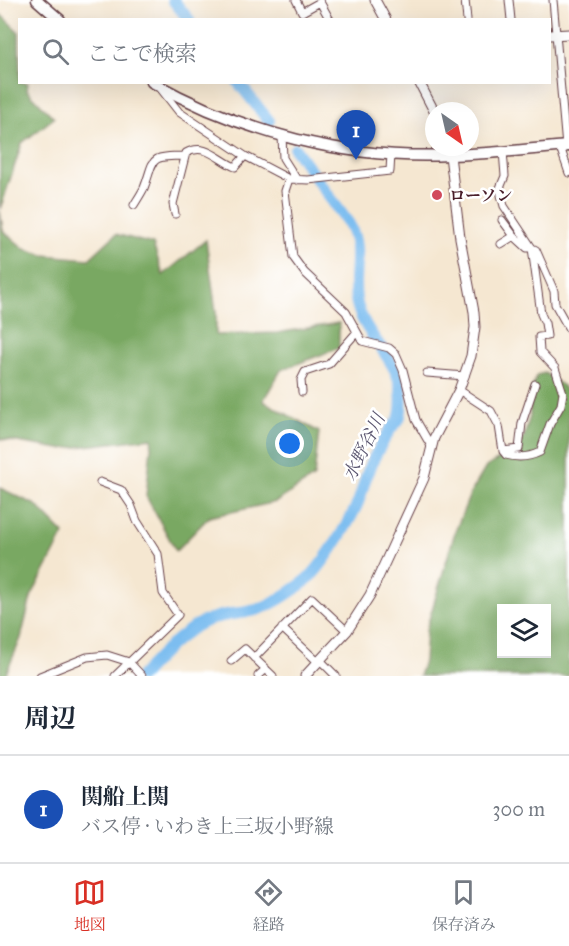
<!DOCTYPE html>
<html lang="ja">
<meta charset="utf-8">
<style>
:root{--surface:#fff;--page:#f2f2f3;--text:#1f2937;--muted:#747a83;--line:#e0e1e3;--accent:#d93025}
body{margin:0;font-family:"IM FELL Great Primer","Noto Serif JP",serif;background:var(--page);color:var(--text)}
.controls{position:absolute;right:18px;bottom:18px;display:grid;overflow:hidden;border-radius:0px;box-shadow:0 6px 24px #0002}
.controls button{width:54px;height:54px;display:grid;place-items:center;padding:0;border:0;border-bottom:2px solid var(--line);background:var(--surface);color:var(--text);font:30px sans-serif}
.compass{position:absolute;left:425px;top:102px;width:54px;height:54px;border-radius:50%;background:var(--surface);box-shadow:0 6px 24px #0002;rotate:146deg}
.you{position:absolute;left:290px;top:444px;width:21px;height:21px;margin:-15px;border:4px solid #fff;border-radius:50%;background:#1a73e8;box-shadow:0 0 0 9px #1a73e833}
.badge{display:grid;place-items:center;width:39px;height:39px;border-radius:50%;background:var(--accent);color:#fff;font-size:20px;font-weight:700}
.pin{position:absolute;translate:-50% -50px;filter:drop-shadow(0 2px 3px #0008)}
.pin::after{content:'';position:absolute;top:32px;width:21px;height:18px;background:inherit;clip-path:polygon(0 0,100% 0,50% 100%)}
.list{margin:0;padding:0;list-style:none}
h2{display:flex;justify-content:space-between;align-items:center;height:78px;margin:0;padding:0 24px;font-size:26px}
h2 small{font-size:20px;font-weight:400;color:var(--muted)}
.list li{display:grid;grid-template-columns:39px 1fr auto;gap:18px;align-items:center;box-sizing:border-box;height:108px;padding:0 24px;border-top:2px solid var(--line)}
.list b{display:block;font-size:22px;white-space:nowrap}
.list p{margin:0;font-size:20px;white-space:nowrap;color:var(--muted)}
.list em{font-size:20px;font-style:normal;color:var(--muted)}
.icon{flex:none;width:33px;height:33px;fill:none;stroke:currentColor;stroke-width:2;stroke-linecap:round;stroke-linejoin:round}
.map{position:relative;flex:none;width:569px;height:676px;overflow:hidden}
.search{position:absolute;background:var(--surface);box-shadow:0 6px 24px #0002;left:18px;right:18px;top:18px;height:66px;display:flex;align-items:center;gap:15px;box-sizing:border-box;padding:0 21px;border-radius:0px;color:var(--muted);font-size:22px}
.sheet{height:186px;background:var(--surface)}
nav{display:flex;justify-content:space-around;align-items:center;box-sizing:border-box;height:84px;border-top:2px solid var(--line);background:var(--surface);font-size:16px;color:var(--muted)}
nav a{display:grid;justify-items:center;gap:3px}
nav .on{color:var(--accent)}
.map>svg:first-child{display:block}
.forest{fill:#79a862;stroke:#626446;stroke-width:1.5;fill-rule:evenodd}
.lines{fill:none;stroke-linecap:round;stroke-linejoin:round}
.river{stroke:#7bbdf0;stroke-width:12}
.street-casing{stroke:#643d44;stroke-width:9}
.secondary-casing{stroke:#643d44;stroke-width:11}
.primary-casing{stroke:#643d44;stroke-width:13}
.street{stroke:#fff;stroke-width:7}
.secondary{stroke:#fff;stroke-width:9}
.primary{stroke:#fff;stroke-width:10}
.poi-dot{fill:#d1495b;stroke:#fff;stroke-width:2}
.labels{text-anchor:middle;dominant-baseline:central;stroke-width:5;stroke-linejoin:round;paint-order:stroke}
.poi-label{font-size:16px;font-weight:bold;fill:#4a1f2b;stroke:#fff;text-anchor:start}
.water-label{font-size:18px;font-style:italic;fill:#5b5670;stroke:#fff}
</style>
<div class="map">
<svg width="569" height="676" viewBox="0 0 569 676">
<rect width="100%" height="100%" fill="#fff"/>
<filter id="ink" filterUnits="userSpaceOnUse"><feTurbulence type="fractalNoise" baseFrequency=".0167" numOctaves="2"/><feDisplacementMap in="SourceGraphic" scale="12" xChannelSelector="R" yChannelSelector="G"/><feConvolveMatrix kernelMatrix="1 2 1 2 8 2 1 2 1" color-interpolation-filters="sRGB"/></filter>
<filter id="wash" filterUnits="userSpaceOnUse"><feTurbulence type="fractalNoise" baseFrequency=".008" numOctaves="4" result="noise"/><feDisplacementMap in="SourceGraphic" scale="24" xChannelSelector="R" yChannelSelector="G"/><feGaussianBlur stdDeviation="1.35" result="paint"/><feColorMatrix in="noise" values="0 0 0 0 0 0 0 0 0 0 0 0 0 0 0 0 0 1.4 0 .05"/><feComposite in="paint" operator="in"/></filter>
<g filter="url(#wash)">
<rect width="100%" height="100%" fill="#f5e7d1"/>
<path class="forest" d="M 0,14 L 19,32 L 20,82 L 28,83 L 27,90 L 54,118 L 22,143 L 0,210 Z
M 0,211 L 3,231 L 25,249 L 44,255 L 89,259 L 116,234 L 153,244 L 163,275 L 206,240 L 216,312 L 216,335 L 277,333 L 339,323 L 339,348 L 281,370 L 263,401 L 319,432 L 314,477 L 276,502 L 209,517 L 176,551 L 146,496 L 152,438 L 60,449 L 0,439 Z
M 545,373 L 563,386 L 569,396 L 569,676 L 419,676 L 424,661 L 426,630 L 455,532 L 470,494 L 486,467 L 512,451 L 524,437 L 530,416 L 530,393 L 537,375 ZM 502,608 L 546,608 L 546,654 L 502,654 Z
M 0,488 L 36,505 L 64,534 L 31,597 L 21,638 L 5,676 L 0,676 Z"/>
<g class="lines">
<path class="river" d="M 173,0 L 189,20
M 238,82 L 269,121
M 141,676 C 160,656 184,628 211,619 C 224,614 238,614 251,611 C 266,609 291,592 303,583 C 321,570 347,526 357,505 C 363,491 365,475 372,462 C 377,451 384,440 390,430 C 392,426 397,423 399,419 C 402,412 402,396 401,388 C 395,356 365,336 357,304 C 350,274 364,252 349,224 L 295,149"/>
</g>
</g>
<g filter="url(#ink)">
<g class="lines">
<g class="street-casing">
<path id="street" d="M 296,0 L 302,12 L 320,2 L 330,20
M 465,0 L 467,20
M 509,0 L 511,20
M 553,0 L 566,147
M 161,89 L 179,112 L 245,156 L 289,179 L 308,180 L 390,171 L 391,154
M 282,136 L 283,158 L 297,180
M 560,147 L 569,173
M 503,151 L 505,176 L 500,188 L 501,195 L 504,206 L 532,248 L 536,250 L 554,291 L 555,304 L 569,329
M 289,179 L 285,191 L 293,257 L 304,272 L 346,312 L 362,341 L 389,348 L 396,354 L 403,370 L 416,420 L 431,446
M 134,205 C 137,200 141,194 144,188 C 155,160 147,156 183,156
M 175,214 L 173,204 L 186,153 C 205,142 217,159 235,167 L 245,156
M 502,220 L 514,236
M 501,244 L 514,236 L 527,248 L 532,248 L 541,314 L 545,323 L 547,336 L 539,337 L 540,352 L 555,368 L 563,393 L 561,405 L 550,424 L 540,452 C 530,457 517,458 506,455 L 503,451
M 427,373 L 465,376
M 459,390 L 491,411 L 499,426 L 503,451 L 519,449 L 522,423 L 535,384
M 302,392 L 301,380 L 305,372 L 329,364 L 356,333
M 100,482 L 121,490 L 131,505 L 137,521 L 158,554 L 163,593 L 178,615 L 115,676
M 282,628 L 318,662
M 254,658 L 312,598 L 347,631
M 320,660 L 336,676
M 231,661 L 245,649 L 273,676
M 40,676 L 87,657 L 107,655 L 129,662 L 142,676
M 258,676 L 266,669"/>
</g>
<g class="secondary-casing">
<path id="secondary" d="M 375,0 L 386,20
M 550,35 L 569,34
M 419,82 L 434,111
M 305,676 L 347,631 L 370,595 L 424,478 L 434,438 L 459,390 L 471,356 L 475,327 L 474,312 L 460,238 L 449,147"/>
</g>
<g class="primary-casing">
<path id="primary" d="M 37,0 L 60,20
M 152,82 C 242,133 348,160 450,155 C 490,154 530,149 569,146"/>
</g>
<use href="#street" class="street"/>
<use href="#secondary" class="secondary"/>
<use href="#primary" class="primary"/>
</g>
</g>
<circle class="poi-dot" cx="437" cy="195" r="6"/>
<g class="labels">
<g class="poi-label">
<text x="449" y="195">ローソン</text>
</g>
<g class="water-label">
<text transform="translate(364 447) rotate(-64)">水野谷川</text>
</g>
</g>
</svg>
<div class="controls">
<button><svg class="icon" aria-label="layers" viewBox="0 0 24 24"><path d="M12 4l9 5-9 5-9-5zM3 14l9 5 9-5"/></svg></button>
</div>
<svg class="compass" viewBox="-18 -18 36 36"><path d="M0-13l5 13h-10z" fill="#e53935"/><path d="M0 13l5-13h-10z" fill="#747a83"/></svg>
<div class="you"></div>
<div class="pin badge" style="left:356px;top:160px;background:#1a4fb4">1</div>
<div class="search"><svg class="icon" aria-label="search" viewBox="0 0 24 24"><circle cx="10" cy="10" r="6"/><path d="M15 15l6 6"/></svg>ここで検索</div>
</div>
<section class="sheet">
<h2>周辺<small></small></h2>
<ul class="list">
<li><span class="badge" style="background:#1a4fb4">1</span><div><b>関船上関</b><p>バス停 · いわき上三坂小野線</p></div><em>300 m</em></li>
</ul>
</section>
<nav>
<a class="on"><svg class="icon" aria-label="map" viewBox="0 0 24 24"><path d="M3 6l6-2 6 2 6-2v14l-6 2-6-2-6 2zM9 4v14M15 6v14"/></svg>地図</a>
<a><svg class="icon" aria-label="directions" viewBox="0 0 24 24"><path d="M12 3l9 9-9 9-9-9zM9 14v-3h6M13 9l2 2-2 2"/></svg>経路</a>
<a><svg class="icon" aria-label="saved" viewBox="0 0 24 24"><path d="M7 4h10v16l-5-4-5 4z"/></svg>保存済み</a>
</nav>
